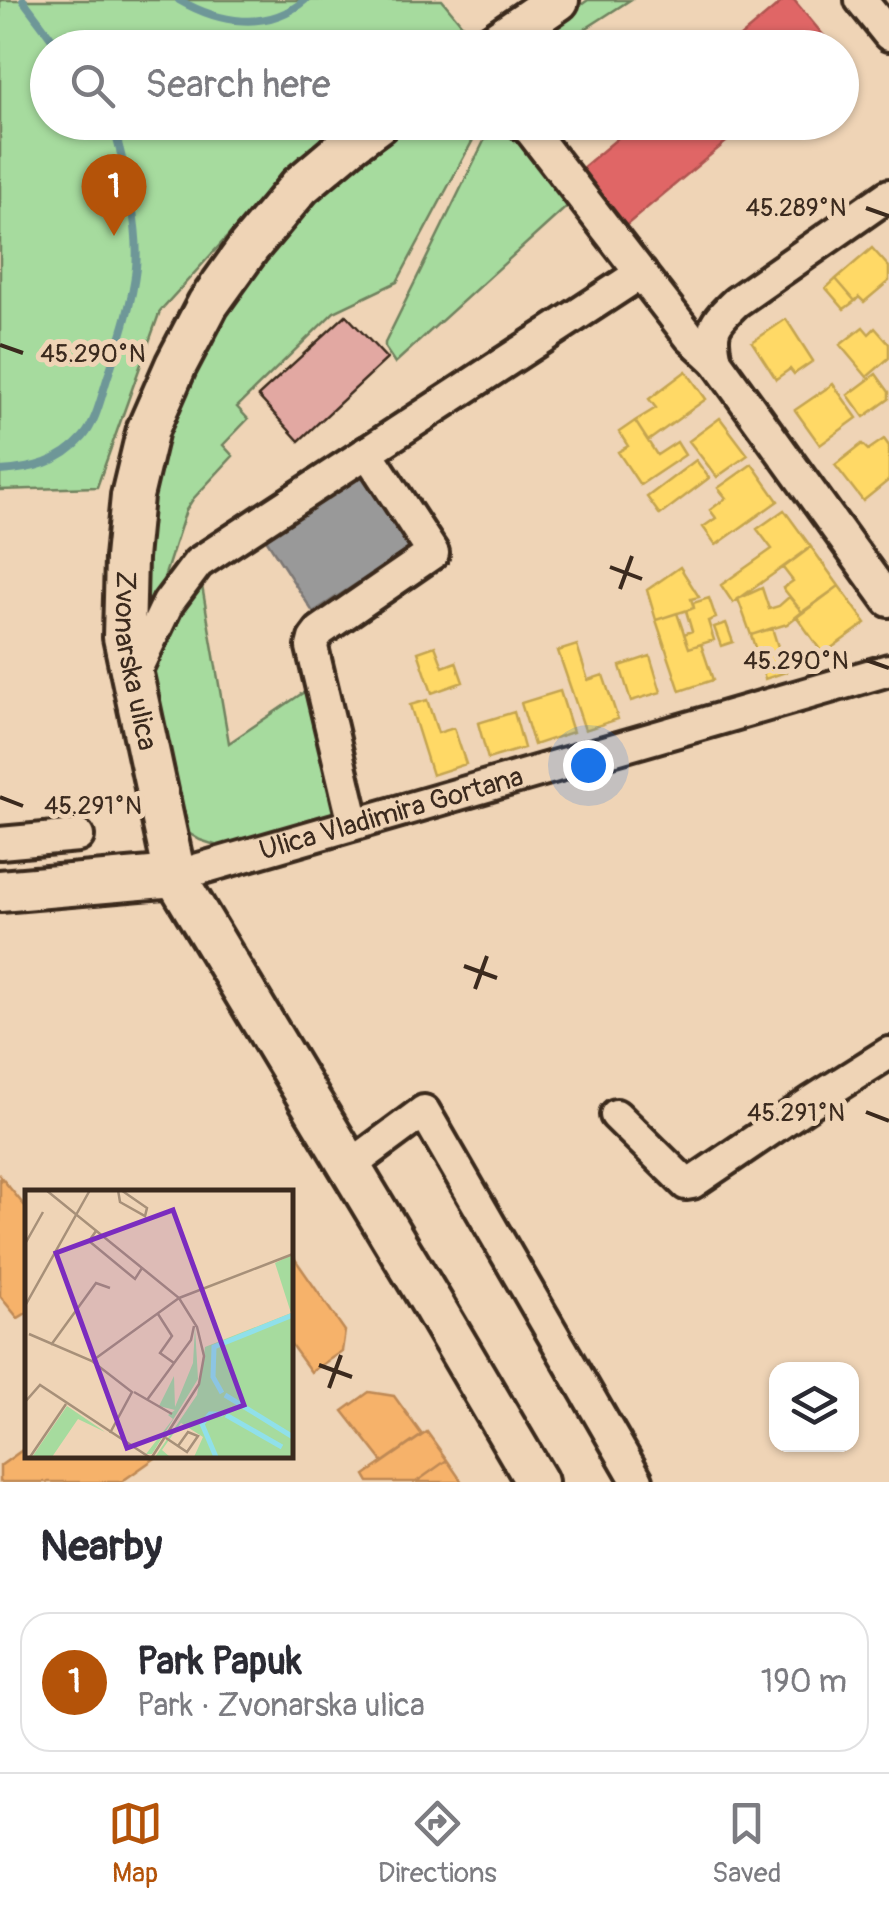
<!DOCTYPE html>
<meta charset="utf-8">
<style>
:root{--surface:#fff;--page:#f2f2f3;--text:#2b2b33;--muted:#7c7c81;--line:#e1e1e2;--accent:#b45309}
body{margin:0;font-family:Pangolin,sans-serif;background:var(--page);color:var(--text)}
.controls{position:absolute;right:30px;bottom:30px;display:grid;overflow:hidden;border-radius:20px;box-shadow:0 2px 8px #0004}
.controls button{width:90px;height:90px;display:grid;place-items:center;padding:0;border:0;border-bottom:2px solid var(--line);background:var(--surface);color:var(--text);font:50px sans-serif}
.you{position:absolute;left:588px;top:765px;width:35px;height:35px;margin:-25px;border:8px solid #fff;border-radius:50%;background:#1a73e8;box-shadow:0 0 0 15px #1a73e833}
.badge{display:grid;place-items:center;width:65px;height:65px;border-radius:50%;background:var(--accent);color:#fff;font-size:32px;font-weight:700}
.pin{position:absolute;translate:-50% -82px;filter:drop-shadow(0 2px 5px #0008)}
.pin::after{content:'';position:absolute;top:52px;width:35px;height:30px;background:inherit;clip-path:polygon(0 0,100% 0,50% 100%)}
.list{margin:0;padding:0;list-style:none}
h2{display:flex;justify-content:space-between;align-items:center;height:130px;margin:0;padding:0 40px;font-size:42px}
h2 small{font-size:32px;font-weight:400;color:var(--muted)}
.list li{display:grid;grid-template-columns:65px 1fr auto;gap:30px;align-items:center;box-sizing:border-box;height:140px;margin:0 20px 20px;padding:0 20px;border:2px solid var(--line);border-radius:30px}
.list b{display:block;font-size:38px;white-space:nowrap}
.list p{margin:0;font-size:32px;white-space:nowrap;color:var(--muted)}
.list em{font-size:32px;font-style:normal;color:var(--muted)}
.icon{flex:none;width:55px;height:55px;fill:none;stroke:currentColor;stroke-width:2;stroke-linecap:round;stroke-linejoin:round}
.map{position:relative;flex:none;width:889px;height:1482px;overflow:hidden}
.search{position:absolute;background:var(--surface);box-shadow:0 2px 8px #0004;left:30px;right:30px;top:30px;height:110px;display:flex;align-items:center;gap:25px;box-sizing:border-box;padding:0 35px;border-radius:55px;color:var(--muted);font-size:38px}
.sheet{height:290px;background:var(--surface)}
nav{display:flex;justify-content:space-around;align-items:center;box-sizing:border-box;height:140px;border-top:2px solid var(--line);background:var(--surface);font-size:28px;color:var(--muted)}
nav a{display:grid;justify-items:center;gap:5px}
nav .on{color:var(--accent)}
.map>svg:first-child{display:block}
.green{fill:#a6db9e;stroke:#70825e;stroke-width:2.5}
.homes{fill:#ffd966;stroke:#c4a450;stroke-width:2.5}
.shops{fill:#e06666;stroke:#ae5450;stroke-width:2.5}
.health{fill:#f6b26b;stroke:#be8954;stroke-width:2.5}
.industry{fill:#999;stroke:#7d7874;stroke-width:2.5}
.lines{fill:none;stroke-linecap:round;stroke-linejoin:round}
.stream{stroke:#6e9798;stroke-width:8}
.building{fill:#e2a8a2;stroke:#3b2a1e;stroke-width:2.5}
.minor-casing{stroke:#3b2a1e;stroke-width:38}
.major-casing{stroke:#3b2a1e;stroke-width:48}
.minor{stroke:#efd4b6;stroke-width:30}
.major{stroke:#efd4b6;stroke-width:40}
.ticks{fill:none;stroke:#3b2a1e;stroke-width:4}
.labels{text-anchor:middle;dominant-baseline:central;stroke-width:10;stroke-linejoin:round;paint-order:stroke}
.street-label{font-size:28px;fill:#3b2a1e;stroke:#efd4b6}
.inset-river{fill:none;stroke:#90e0ea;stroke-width:5}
.inset-road{fill:none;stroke:#a79079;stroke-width:2.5}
.view{fill:#7b2cbf;fill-opacity:0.15;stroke:#7b2cbf;stroke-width:5}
.inset-edge{fill:none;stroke:#3b2a1e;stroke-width:5}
.ticks-label{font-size:25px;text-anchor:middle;fill:#3b2a1e;stroke:#efd4b6;stroke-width:10;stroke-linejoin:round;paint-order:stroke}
</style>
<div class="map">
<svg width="889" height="1482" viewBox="0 0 889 1482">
<rect width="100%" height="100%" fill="#efd4b6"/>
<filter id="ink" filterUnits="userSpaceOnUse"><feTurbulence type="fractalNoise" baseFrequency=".01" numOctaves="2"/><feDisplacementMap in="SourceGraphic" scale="20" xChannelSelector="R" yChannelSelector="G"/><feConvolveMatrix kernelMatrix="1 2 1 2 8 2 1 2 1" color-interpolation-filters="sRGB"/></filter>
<g filter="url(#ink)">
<path class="green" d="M 0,0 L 442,0 L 465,28 L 440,48 L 48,48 L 48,122 L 345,123 L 296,161 L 160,311 L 97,487 L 0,490 Z
M 588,0 L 630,0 L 557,47 L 521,48 Z
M 415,123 L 482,123 L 397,282 L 334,312 L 237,407 L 248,419 L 223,445 L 233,456 L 193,499 L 186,510 L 151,618 L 138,636 C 139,608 137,579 140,552 C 157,398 244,253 365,158 C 381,145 399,134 415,123 Z
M 516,131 L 573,201 L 395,363 L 385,348 L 385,343 L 485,139 Z
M 201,580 L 229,743 L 310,688 L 343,821 L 227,849 L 200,840 L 185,831 L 144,668 L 193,590 Z"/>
<path class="homes" d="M 872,248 L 889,267 L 889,281 L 864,302 L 859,297 L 855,301 L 836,279 Z
M 836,279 L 855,301 L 844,309 L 826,288 Z
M 786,319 L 813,361 L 794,374 L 790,369 L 776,379 L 752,342 Z
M 863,327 L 869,334 L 875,328 L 889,344 L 889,358 L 867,377 L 840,345 Z
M 686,371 L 706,399 L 648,441 L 635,421 L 656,408 L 649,399 Z
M 876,374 L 889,392 L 889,399 L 864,417 L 848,395 Z
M 833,384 L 857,418 L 820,445 L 795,410 Z
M 720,418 L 748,455 L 717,477 L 689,441 Z
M 635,421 L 657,455 L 677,442 L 685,455 L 640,485 L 618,452 L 628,446 L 619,432 Z
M 884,439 L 889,446 L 889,480 L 863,501 L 835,465 L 862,444 L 868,450 Z
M 696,460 L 709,478 L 660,515 L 647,497 Z
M 752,464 L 778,501 L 716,545 L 703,527 L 716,518 L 710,510 L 726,498 L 718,488 Z
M 784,510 L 811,547 L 733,603 L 721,585 L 772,549 L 757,529 Z
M 811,547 L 839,586 L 802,612 L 783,588 L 793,581 L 783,568 Z
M 680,567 L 699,597 L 691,599 L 694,608 L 656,620 L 647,590 Z
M 839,586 L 866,623 L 823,654 L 797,617 Z
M 762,588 L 769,609 L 779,606 L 789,597 L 802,612 L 787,624 L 751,635 L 738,599 Z
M 709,598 L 716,618 L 708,621 L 714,640 L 689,648 L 684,634 L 692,631 L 686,611 L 694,608 L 693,603 Z
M 677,613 L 689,648 L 701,644 L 713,680 L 680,691 L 656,620 Z
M 726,623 L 733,642 L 721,646 L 714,627 Z
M 772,628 L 786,672 L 765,679 L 751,635 Z
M 577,645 L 588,680 L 603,675 L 618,719 L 585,730 L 558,651 Z
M 435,646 L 443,667 L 456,662 L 463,682 L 432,693 L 418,652 Z
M 650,656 L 661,692 L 631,701 L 620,666 Z
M 560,691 L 573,732 L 534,745 L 521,703 Z
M 427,700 L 438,733 L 454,728 L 466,764 L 432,775 L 410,705 Z
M 514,712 L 524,748 L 488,759 L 478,723 Z"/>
<path class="shops" d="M 784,0 L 794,0 L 834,48 L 727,48 Z
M 637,122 L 750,122 L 623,228 L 581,169 Z"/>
<path class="health" d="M 0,1176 L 28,1210 L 28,1312 L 18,1318 L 0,1296 Z
M 290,1252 L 345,1331 L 342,1351 L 311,1372 L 290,1343 Z
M 369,1392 L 394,1396 L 422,1435 L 383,1462 L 343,1411 Z
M 427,1432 L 447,1460 L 416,1482 L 369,1482 L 365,1475 Z
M 28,1446 L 28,1454 L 161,1454 L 121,1482 L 0,1482 L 0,1466 Z
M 447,1460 L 462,1482 L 416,1482 Z"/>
<path class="industry" d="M 359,470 L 410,549 L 313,612 L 262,533 Z"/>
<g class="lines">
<path class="stream" d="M 23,0 L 59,48
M 179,0 C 219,23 267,32 305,0
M 0,471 C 32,469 60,463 83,437 C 97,421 102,393 109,373 C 120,339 132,304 136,268 C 140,228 126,171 115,132"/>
</g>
<path class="building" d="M 346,315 L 387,359 L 299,441 L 258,396 Z"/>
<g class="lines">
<g class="minor-casing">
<g id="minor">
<path d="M 861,0 L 889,35"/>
<path d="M 520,122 L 531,131 L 690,337 L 716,361"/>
<path d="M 889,195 L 736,302 C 713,324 709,329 716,361 L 889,601"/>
<path d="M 132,678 L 168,603 L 198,563 L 641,273"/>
<path d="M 354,824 L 312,647 L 314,639 L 320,631 L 433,553 L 367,452"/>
<path d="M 0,843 L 78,836"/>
<path id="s1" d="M 175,876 L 889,670"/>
<path d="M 616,1115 L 686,1184 L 692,1183 L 813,1101 L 889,1053"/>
<path d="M 350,1166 L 424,1111 L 637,1480 L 635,1482"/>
</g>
</g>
<g class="major-casing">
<g id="major">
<path d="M 488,48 L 558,0"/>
<path id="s2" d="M 379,122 L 352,142 L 300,186 L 249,247 L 208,304 L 176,365 L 148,429 L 132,496 L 126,558 L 124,637 L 175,876 L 433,1305 L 537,1482"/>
<path d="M 0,891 L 175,876"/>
</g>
</g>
<use href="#minor" class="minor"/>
<use href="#major" class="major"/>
</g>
</g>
<path class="ticks" d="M 866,208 L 889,216M 0,345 L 23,353M 610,567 L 642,579M 620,589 L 632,556M 866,660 L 889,668M 0,797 L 23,806M 464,966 L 497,978M 475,989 L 487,956M 866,1112 L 889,1121M 319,1365 L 352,1377M 329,1388 L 341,1355"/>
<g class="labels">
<g class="street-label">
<text stroke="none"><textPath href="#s2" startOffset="625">Zvonarska ulica</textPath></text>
<text stroke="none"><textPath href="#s1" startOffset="225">Ulica Vladimira Gortana</textPath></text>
</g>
</g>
<g transform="translate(25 1190)">
<rect width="268" height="268" fill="#efd4b6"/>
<path d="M 267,65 L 267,267 L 169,267 L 178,247 L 156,233 L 137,260 L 145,267 L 130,267 L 172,205 L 180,157 L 266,123 L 250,73 ZM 170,137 L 173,189 L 127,264 L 121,264 L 148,229 L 143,225 L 150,220 L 134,216 L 149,186 L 150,217 L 168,173 ZM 42,216 L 80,242 L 53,229 L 27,267 L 7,267 Z" fill="#a6db9e"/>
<path class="inset-river" d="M 197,203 L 188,187 L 189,157 L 268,125M 200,205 L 268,247M 201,225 L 257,257M 191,267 L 177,234 L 185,224 L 198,224"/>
<path class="inset-road" d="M 21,0 L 154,108 L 172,137 L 179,166 L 174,194 L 127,267M 93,0 L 95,12 L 120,26 L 122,18 L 96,0M 71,41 L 64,51 L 110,89 L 117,78M 0,54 L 18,22M 154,108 L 268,64M 0,116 L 65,0M 133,124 L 147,146 L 135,163 L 149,173M 4,144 L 67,171 L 107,202 L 85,243M 26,155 L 71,93 L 85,98M 67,171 L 154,108M 109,202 L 147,224M 122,210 L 166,150 L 169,136M 0,212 L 15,195 L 124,267M 141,248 L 162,262 L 173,246 L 163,242 L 153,256M 5,267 L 41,214"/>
<path class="view" d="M 148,20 L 219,215 L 102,258 L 31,63 Z"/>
<rect width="268" height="268" class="inset-edge"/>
</g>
<g class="ticks-label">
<text x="796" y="216">45.289°N</text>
<text x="93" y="362">45.290°N</text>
<text x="796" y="669">45.290°N</text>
<text x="93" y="814">45.291°N</text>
<text x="796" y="1121">45.291°N</text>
</g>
</svg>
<div class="controls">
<button><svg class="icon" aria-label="layers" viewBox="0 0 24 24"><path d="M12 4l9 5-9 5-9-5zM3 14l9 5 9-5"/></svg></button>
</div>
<div class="you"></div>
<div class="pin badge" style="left:114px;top:236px">1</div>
<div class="search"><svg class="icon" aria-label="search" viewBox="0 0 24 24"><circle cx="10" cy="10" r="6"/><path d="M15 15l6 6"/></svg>Search here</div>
</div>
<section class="sheet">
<h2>Nearby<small></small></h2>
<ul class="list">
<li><span class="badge">1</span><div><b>Park Papuk</b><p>Park · Zvonarska ulica</p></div><em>190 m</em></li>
</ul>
</section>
<nav>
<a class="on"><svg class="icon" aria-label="map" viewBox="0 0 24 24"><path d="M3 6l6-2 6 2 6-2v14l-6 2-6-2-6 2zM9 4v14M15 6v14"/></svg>Map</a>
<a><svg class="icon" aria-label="directions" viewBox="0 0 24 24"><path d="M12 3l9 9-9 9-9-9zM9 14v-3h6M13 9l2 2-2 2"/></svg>Directions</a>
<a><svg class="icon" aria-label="saved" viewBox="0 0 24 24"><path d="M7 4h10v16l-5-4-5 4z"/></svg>Saved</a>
</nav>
